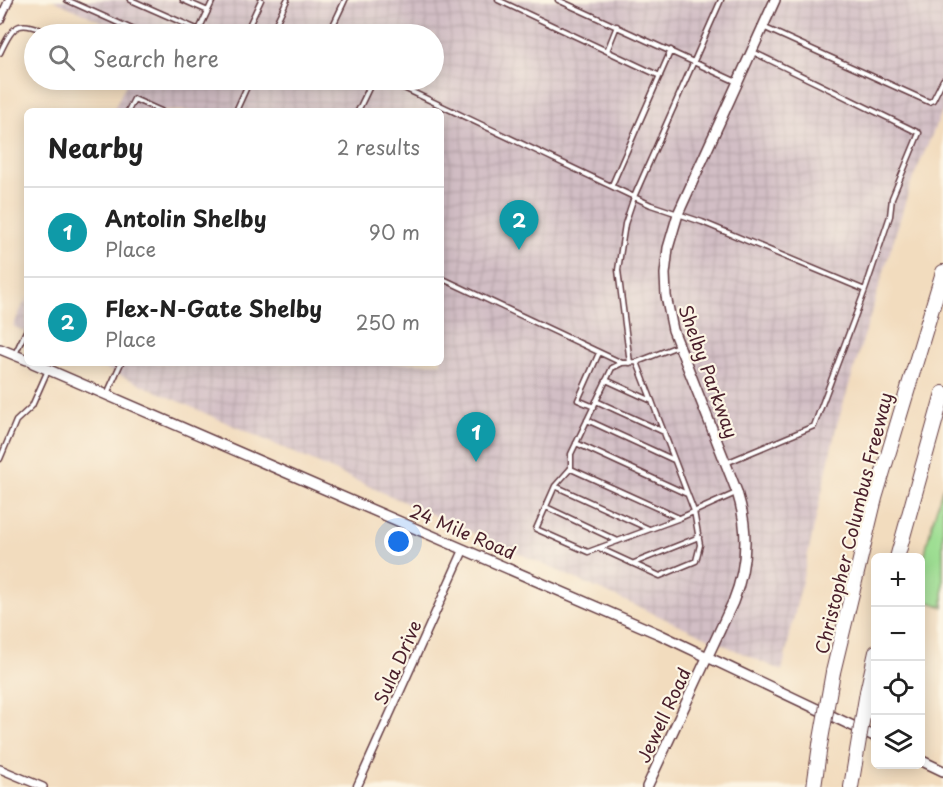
<!DOCTYPE html>
<meta charset="utf-8">
<style>
:root{--surface:#fff;--page:#f6f6f6;--text:#222;--muted:#767676;--line:#e0e0e0;--accent:#c8321e}
body{margin:0;font-family:"Playpen Sans",sans-serif;background:var(--page);color:var(--text)}
.controls{position:absolute;right:18px;bottom:18px;display:grid;overflow:hidden;border-radius:9px;box-shadow:0 3px 15px #0003}
.controls button{width:54px;height:54px;display:grid;place-items:center;padding:0;border:0;border-bottom:2px solid var(--line);background:var(--surface);color:var(--text);font:30px sans-serif}
.you{position:absolute;left:399px;top:542px;width:21px;height:21px;margin:-15px;border:4px solid #fff;border-radius:50%;background:#1a73e8;box-shadow:0 0 0 9px #1a73e833}
.badge{display:grid;place-items:center;width:39px;height:39px;border-radius:50%;background:var(--accent);color:#fff;font-size:20px;font-weight:700}
.pin{position:absolute;translate:-50% -50px;filter:drop-shadow(0 2px 3px #0008)}
.pin::after{content:'';position:absolute;top:32px;width:21px;height:18px;background:inherit;clip-path:polygon(0 0,100% 0,50% 100%)}
.list{margin:0;padding:0;list-style:none}
h2{display:flex;justify-content:space-between;align-items:center;height:78px;margin:0;padding:0 24px;font-size:26px}
h2 small{font-size:20px;font-weight:400;color:var(--muted)}
.list li{display:grid;grid-template-columns:39px 1fr auto;gap:18px;align-items:center;box-sizing:border-box;height:90px;padding:0 24px;border-top:2px solid var(--line)}
.list b{display:block;font-size:22px;white-space:nowrap}
.list p{margin:0;font-size:20px;white-space:nowrap;color:var(--muted)}
.list em{font-size:20px;font-style:normal;color:var(--muted)}
.icon{flex:none;width:33px;height:33px;fill:none;stroke:currentColor;stroke-width:2;stroke-linecap:round;stroke-linejoin:round}
.map{position:relative;flex:none;width:943px;height:787px;overflow:hidden}
.search{position:absolute;background:var(--surface);box-shadow:0 3px 15px #0003;left:24px;top:24px;width:420px;height:66px;display:flex;align-items:center;gap:15px;box-sizing:border-box;padding:0 21px;border-radius:33px;color:var(--muted);font-size:22px}
.panel{position:absolute;background:var(--surface);box-shadow:0 3px 15px #0003;left:24px;top:108px;width:420px;height:258px;border-radius:9px}
.map>svg:first-child{display:block}
.industrial{fill:url(#industrial-grid)}
.green{fill:#9ede93;stroke:#747e5f;stroke-width:1.5}
.lines{fill:none;stroke-linecap:round;stroke-linejoin:round}
.service-casing{stroke:#633b41;stroke-width:7}
.minor-casing{stroke:#633b41;stroke-width:10}
.tertiary-casing{stroke:#633b41;stroke-width:12}
.motorway-casing{stroke:#633b41;stroke-width:16}
.service{stroke:#fff;stroke-width:4}
.minor{stroke:#fff;stroke-width:7}
.tertiary{stroke:#fff;stroke-width:9}
.motorway{stroke:#fff;stroke-width:14}
.motorway-bridge-casing{stroke:#633b41;stroke-width:16;stroke-linecap:butt}
.motorway-bridge{stroke:#fff;stroke-width:14}
.labels{text-anchor:middle;dominant-baseline:central;stroke-width:4.5;stroke-linejoin:round;paint-order:stroke}
.street-label{font-size:18px;fill:#4a1f2b;stroke:#fcf5e5}
</style>
<div class="map">
<svg width="943" height="787" viewBox="0 0 943 787">
<defs>
<pattern id="industrial-grid" width="8" height="8" patternUnits="userSpaceOnUse" patternTransform="scale(1.5)"><rect width="8" height="8" fill="#d2bec5"/><path d="M0 4h8M4 0v8" fill="none" stroke="#b6a3a9"/></pattern>
</defs>
<rect width="100%" height="100%" fill="#fcf5e5"/>
<filter id="ink" filterUnits="userSpaceOnUse"><feTurbulence type="fractalNoise" baseFrequency=".0167" numOctaves="2"/><feDisplacementMap in="SourceGraphic" scale="12" xChannelSelector="R" yChannelSelector="G"/><feConvolveMatrix kernelMatrix="1 2 1 2 8 2 1 2 1" color-interpolation-filters="sRGB"/></filter>
<filter id="wash" filterUnits="userSpaceOnUse"><feTurbulence type="fractalNoise" baseFrequency=".008" numOctaves="4" result="noise"/><feDisplacementMap in="SourceGraphic" scale="24" xChannelSelector="R" yChannelSelector="G"/><feGaussianBlur stdDeviation="1.35" result="paint"/><feColorMatrix in="noise" values="0 0 0 0 0 0 0 0 0 0 0 0 0 0 0 0 0 1.4 0 .05"/><feComposite in="paint" operator="in"/></filter>
<g filter="url(#wash)">
<rect width="100%" height="100%" fill="#f2dcbe"/>
<path class="industrial" d="M 53,0 L 943,0 L 943,110 L 911,183 L 836,428 L 782,671 L 93,363 L 441,363 L 441,111 L 113,111 L 128,80 L 434,80 L 434,34 L 129,34 Z
M 27,297 L 27,333 L 13,326 Z"/>
<path class="green" d="M 943,486 L 943,607 L 921,599 C 920,559 932,524 943,486 Z"/>
</g>
<g filter="url(#ink)">
<g class="lines">
<g class="service-casing">
<path id="service" d="M 67,0 L 143,34
M 131,0 L 199,30
M 183,0 L 208,11
M 498,0 L 660,76
M 558,0 L 737,82
M 763,27 L 929,102 L 933,100 L 943,80
M 197,34 L 213,0
M 245,34 L 261,0
M 271,34 L 287,0
M 329,34 L 345,0
M 607,51 L 617,26
M 0,53 C 15,21 19,20 51,34
M 387,80 L 651,205 L 702,222 L 865,290
M 128,111 L 134,99 L 161,111
M 236,111 L 250,80
M 358,111 L 373,80
M 612,185 L 671,50
M 441,278 L 622,363 L 637,362 L 678,346
M 15,354 L 27,329
M 622,363 L 612,368 L 571,454 L 571,468 L 555,486 L 536,529 L 588,552 L 680,518 L 736,493
M 630,363 L 618,270 L 625,224 L 634,197 L 721,0
M 606,380 L 652,401
M 107,394 L 121,363
M 596,401 L 664,432
M 594,407 L 578,400 L 599,353
M 587,420 L 674,460
M 576,443 L 687,494
M 0,459 L 16,421 L 32,406 L 48,370
M 726,463 L 814,426 L 865,290 L 890,216 L 892,198 L 919,133 L 753,52
M 571,469 L 679,518
M 555,486 L 649,529
M 546,507 L 618,541
M 599,548 L 660,576 L 696,561 L 700,545 L 694,511 L 637,362
M 634,563 L 699,537"/>
</g>
<g class="minor-casing">
<path id="minor" d="M 0,20 L 9,0
M 0,769 L 43,787
M 357,787 L 464,549"/>
</g>
<g class="tertiary-casing">
<path id="tertiary" d="M 0,349 L 27,360
M 33,363 L 659,634 L 876,737
M 920,760 L 943,771
M 647,787 L 733,602 C 748,565 749,530 737,492 L 673,330 L 666,296 L 665,274 L 668,248 L 678,214 L 775,0"/>
</g>
<g class="motorway-casing">
<path id="motorway" d="M 897,558 L 943,393
M 833,672 L 875,498 L 943,272
M 867,692 L 876,652
M 814,787 L 820,745
M 851,787 L 855,763"/>
</g>
<use href="#service" class="service"/>
<use href="#minor" class="minor"/>
<use href="#tertiary" class="tertiary"/>
<use href="#motorway" class="motorway"/>
<g class="motorway-bridge-casing">
<path id="motorway-bridge" d="M 820,745 L 833,672
M 855,763 L 867,692"/>
</g>
<use href="#motorway-bridge" class="motorway-bridge"/>
</g>
</g>
<g class="labels">
<g class="street-label">
<text transform="translate(709 371) rotate(70)">Shelby Parkway</text>
<text transform="translate(853 523) rotate(-76)">Christopher Columbus Freeway</text>
<text transform="translate(463 531) rotate(23)">24 Mile Road</text>
<text transform="translate(397 662) rotate(-66)">Sula Drive</text>
<text transform="translate(663 715) rotate(-65)">Jewell Road</text>
</g>
</g>
</svg>
<div class="controls">
<button>+</button>
<button>−</button>
<button><svg class="icon" aria-label="locate" viewBox="0 0 24 24"><circle cx="12" cy="12" r="6"/><path d="M12 2v4M12 18v4M2 12h4M18 12h4"/></svg></button>
<button><svg class="icon" aria-label="layers" viewBox="0 0 24 24"><path d="M12 4l9 5-9 5-9-5zM3 14l9 5 9-5"/></svg></button>
</div>
<div class="you"></div>
<div class="pin badge" style="left:476px;top:462px;background:#0f9aa8">1</div>
<div class="pin badge" style="left:519px;top:250px;background:#0f9aa8">2</div>
<div class="search"><svg class="icon" aria-label="search" viewBox="0 0 24 24"><circle cx="10" cy="10" r="6"/><path d="M15 15l6 6"/></svg>Search here</div>
<section class="panel">
<h2>Nearby<small>2 results</small></h2>
<ul class="list">
<li><span class="badge" style="background:#0f9aa8">1</span><div><b>Antolin Shelby</b><p>Place</p></div><em>90 m</em></li>
<li><span class="badge" style="background:#0f9aa8">2</span><div><b>Flex-N-Gate Shelby</b><p>Place</p></div><em>250 m</em></li>
</ul>
</section>
</div>
